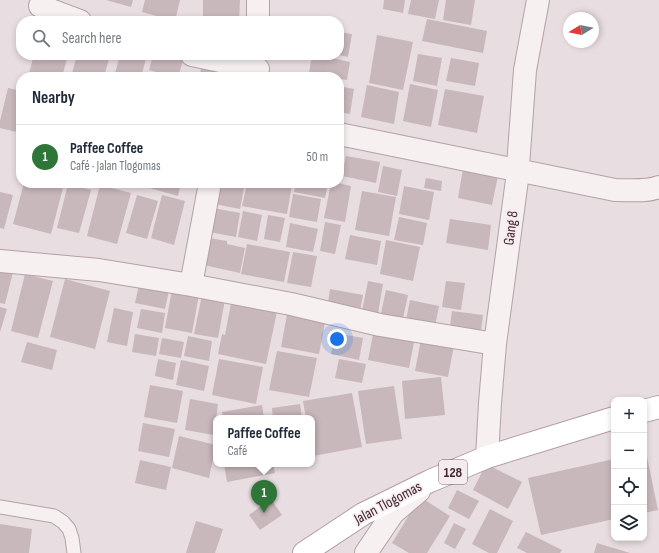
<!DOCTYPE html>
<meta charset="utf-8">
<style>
:root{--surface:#fff;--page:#f2f2f3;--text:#1f2937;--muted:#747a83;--line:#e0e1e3;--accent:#2e7638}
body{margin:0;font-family:"Sofia Sans Condensed",sans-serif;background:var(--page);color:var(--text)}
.controls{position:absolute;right:12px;bottom:12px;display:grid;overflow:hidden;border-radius:8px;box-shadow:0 2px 6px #0003}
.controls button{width:36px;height:36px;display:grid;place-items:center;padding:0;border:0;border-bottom:1px solid var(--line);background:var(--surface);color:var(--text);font:20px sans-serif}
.compass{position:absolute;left:563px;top:12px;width:36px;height:36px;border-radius:50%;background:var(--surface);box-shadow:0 2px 6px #0003;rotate:260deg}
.you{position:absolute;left:337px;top:339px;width:14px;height:14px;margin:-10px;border:3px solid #fff;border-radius:50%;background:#1a73e8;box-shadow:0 0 0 6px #1a73e833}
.badge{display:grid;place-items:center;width:26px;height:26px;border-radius:50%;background:var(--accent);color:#fff;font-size:13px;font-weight:700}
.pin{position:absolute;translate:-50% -33px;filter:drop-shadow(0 1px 2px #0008)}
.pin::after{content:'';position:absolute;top:21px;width:14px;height:12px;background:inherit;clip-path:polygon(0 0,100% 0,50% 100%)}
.popup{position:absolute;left:213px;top:415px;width:102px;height:52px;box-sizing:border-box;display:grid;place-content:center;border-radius:8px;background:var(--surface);filter:drop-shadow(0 1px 3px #0005);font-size:13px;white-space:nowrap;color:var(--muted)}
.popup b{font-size:15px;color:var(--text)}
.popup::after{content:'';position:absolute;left:50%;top:100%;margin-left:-8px;border:8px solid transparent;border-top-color:var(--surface)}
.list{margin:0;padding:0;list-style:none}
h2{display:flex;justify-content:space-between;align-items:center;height:52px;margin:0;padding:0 16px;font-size:17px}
h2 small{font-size:13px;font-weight:400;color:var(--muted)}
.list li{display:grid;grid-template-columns:26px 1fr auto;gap:12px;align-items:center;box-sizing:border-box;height:64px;padding:0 16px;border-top:1px solid var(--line)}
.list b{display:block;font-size:15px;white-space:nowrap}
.list p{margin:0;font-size:13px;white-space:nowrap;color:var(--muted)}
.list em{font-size:13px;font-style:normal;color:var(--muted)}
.icon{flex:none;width:22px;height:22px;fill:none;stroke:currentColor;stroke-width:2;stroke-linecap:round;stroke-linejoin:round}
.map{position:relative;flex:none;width:659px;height:553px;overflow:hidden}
.search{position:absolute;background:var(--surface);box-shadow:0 2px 6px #0003;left:16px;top:16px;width:328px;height:44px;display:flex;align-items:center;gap:10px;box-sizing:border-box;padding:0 14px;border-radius:16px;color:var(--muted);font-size:15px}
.panel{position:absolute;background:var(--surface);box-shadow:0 2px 6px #0003;left:16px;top:72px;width:328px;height:116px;border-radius:16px}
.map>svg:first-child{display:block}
.building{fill:#c8b7bb}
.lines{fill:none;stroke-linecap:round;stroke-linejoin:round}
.lane-casing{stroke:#b2a2a6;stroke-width:15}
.street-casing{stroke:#b2a2a6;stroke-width:24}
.primary-casing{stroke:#b49ca3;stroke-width:24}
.lane{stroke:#f6f0f1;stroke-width:13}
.street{stroke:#f6f0f1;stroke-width:22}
.primary{stroke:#fff;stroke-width:22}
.labels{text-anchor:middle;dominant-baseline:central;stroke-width:3.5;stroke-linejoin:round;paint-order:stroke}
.shield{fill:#f5ecef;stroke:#766166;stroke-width:1}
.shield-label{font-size:14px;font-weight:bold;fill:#3f262c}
.street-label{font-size:15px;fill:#3f262c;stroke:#f5ecef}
</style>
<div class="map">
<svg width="659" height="553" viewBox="0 0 659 553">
<rect width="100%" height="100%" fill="#e8dde0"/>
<path class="building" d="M 106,0 L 133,0 L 131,7 Z
M 145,0 L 180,0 L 175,21 L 142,12 Z
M 203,0 L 240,0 L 239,21 L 203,21 Z
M 384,0 L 405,0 L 403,13 L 383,9 Z
M 411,0 L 439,0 L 435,19 L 408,14 Z
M 446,0 L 475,0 L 471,25 L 443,20 Z
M 427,19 L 487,31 L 483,53 L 422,41 Z
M 339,32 L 352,34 L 348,57 L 339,55 Z
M 377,35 L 413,42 L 403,90 L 369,83 Z
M 418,54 L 442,58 L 437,86 L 413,81 Z
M 34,55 L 68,55 L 62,77 L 28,77 Z
M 77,55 L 110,55 L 104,77 L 71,77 Z
M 120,55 L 147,55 L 141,77 L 114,77 Z
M 153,55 L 178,55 L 184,57 L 178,77 L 175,77 L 149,70 Z
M 312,55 L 318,55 L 350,62 L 347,80 L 339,79 L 339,77 L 331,77 L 309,73 Z
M 451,58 L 479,63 L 475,86 L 446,81 Z
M 203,62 L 233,70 L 231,77 L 199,77 Z
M 410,84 L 438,90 L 431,127 L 403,121 Z
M 367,85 L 399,92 L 394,124 L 361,117 Z
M 339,86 L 354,89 L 350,114 L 339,112 Z
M 8,88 L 21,91 L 21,133 L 0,128 L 0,121 Z
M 445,89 L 484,96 L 477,133 L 438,125 Z
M 346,156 L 380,162 L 376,183 L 342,176 Z
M 383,166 L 402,170 L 397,196 L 378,192 Z
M 463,169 L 498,176 L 492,205 L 458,198 Z
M 426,178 L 442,181 L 441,191 L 424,188 Z
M 24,183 L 44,183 L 63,188 L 51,234 L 13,224 Z
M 140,183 L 181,183 L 178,196 L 139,185 Z
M 213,183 L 245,183 L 240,209 L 209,203 Z
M 247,183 L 283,183 L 292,185 L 287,214 L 242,206 Z
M 296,183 L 328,183 L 325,198 L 294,192 Z
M 331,183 L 338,183 L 351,186 L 345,222 L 324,218 Z
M 68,184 L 91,190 L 79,233 L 57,228 Z
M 100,185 L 131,193 L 117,244 L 87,236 Z
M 404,186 L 434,192 L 429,220 L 399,214 Z
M 362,191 L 396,197 L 389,236 L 355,230 Z
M 0,192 L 13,195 L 4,229 L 0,228 Z
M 293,194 L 321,199 L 317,222 L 289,217 Z
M 137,195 L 158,201 L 147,239 L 126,233 Z
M 162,195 L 185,201 L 174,245 L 151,238 Z
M 208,207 L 240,213 L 236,237 L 204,231 Z
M 243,211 L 262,215 L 257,241 L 238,237 Z
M 268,215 L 285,218 L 280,242 L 264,239 Z
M 399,217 L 427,223 L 423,245 L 394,240 Z
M 450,219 L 491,225 L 488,250 L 446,243 Z
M 325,222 L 341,225 L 335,254 L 320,251 Z
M 290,223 L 318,229 L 313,252 L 286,247 Z
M 350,235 L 381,241 L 377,265 L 345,259 Z
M 204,237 L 227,241 L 227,244 L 245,248 L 240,273 L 199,264 Z
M 386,240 L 420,247 L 413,281 L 380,274 Z
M 247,244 L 290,252 L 284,282 L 241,274 Z
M 293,252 L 317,256 L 311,287 L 287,283 Z
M 0,269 L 13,272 L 5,304 L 0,303 Z
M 25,274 L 53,281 L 38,338 L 11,331 Z
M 65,279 L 110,291 L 95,349 L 50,337 Z
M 140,280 L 170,286 L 165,309 L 135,303 Z
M 368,281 L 383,284 L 377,319 L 361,316 Z
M 446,281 L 465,283 L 461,310 L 442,307 Z
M 173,284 L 200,289 L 192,333 L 165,328 Z
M 330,289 L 363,295 L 359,316 L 327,310 Z
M 203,290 L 226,294 L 218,338 L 194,334 Z
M 386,290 L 408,295 L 402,323 L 380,318 Z
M 233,293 L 279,302 L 266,364 L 218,354 L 222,334 L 225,335 Z
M 410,300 L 439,306 L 434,331 L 405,325 Z
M 0,307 L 7,309 L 0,332 Z
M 114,308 L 133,312 L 127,346 L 107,342 Z
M 141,309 L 165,313 L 162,333 L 137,328 Z
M 288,309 L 326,317 L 319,354 L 281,347 Z
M 452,311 L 483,315 L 480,338 L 449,333 Z
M 374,329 L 415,337 L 409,368 L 368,360 Z
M 335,333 L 363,338 L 359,360 L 331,354 Z
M 135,334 L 159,338 L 156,356 L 132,352 Z
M 422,334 L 455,340 L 448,377 L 415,371 Z
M 188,336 L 212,341 L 209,361 L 184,356 Z
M 162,338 L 184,342 L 181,358 L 159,354 Z
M 27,342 L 57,350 L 52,370 L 21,362 Z
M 277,351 L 317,358 L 309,397 L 269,390 Z
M 158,359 L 176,363 L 173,380 L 155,376 Z
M 219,359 L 263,367 L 256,404 L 212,395 Z
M 339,359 L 366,364 L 362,383 L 335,378 Z
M 181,360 L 209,366 L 204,391 L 176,385 Z
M 441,377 L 445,415 L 405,419 L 402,381 Z
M 150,385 L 183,391 L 177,423 L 144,417 Z
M 394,386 L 402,439 L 366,444 L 358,391 Z
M 352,393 L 362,447 L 313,456 L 312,451 L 312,418 L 306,418 L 303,401 Z
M 190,399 L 218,404 L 214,435 L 185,430 Z
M 300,404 L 302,418 L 273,418 L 272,408 Z
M 262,405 L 264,418 L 223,418 L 222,412 Z
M 143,423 L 175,429 L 169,457 L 138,451 Z
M 179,436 L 216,445 L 209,478 L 172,468 Z
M 646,452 L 658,510 L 644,513 L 644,453 Z
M 614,459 L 614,519 L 541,535 L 528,478 Z
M 140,460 L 171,467 L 166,490 L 135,483 Z
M 224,464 L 273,464 L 275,473 L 227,482 Z
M 486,464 L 522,482 L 508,509 L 473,490 Z
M 457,490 L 479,501 L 469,519 L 448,508 Z
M 420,497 L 450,516 L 427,553 L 409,553 L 392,543 Z
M 271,499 L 282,515 L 260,530 L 249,515 Z
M 490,509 L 513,521 L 497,553 L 489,553 L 472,544 Z
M 196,521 L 223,529 L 215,553 L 186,553 Z
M 454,523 L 466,529 L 455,549 L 444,543 Z
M 0,524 L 32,529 L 29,553 L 0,553 Z
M 526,532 L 562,550 L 560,553 L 527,553 L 517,548 Z
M 597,543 L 630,553 L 594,553 Z"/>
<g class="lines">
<g class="lane-casing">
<path id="lane" d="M 0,507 L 54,516 L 63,522 L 69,529 L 72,538 L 74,553"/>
</g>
<g class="street-casing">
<path id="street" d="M 258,0 L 258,21
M 40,6 L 80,21
M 192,55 L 258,69
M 339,134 L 615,190 C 629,190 646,192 659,187
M 0,261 L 99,270 L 191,285 L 291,304 L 380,325 L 495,344
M 191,285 L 210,183
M 487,457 L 490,403 L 495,344 L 517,180 L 525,70 L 538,0
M 366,553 L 393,513 L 419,491"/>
</g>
<g class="primary-casing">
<path id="primary" d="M 644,411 L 659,407
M 304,553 L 363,514 L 430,481 L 487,457 L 614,418"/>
</g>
<use href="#lane" class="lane"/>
<use href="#street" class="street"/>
<use href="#primary" class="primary"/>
</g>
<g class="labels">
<rect class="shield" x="439" y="460" width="28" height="24" rx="3"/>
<g class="shield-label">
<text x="453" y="472">128</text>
</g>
<g class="street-label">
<text transform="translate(511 228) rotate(-83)">Gang 8</text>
<text transform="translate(388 503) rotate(-28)">Jalan Tlogomas</text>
</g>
</g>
</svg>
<div class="controls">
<button>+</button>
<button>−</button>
<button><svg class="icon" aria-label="locate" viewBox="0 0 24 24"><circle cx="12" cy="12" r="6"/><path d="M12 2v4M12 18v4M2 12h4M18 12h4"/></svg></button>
<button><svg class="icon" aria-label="layers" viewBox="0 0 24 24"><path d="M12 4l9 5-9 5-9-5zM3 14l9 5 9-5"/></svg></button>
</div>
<svg class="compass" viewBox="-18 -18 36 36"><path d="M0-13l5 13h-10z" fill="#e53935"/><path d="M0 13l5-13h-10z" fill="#747a83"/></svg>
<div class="you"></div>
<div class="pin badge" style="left:264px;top:513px">1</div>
<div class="popup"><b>Paffee Coffee</b>Café</div>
<div class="search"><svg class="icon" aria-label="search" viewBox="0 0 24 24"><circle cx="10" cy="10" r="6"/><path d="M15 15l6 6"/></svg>Search here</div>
<section class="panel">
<h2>Nearby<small></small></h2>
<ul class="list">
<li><span class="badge">1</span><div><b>Paffee Coffee</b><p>Café · Jalan Tlogomas</p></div><em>50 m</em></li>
</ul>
</section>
</div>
